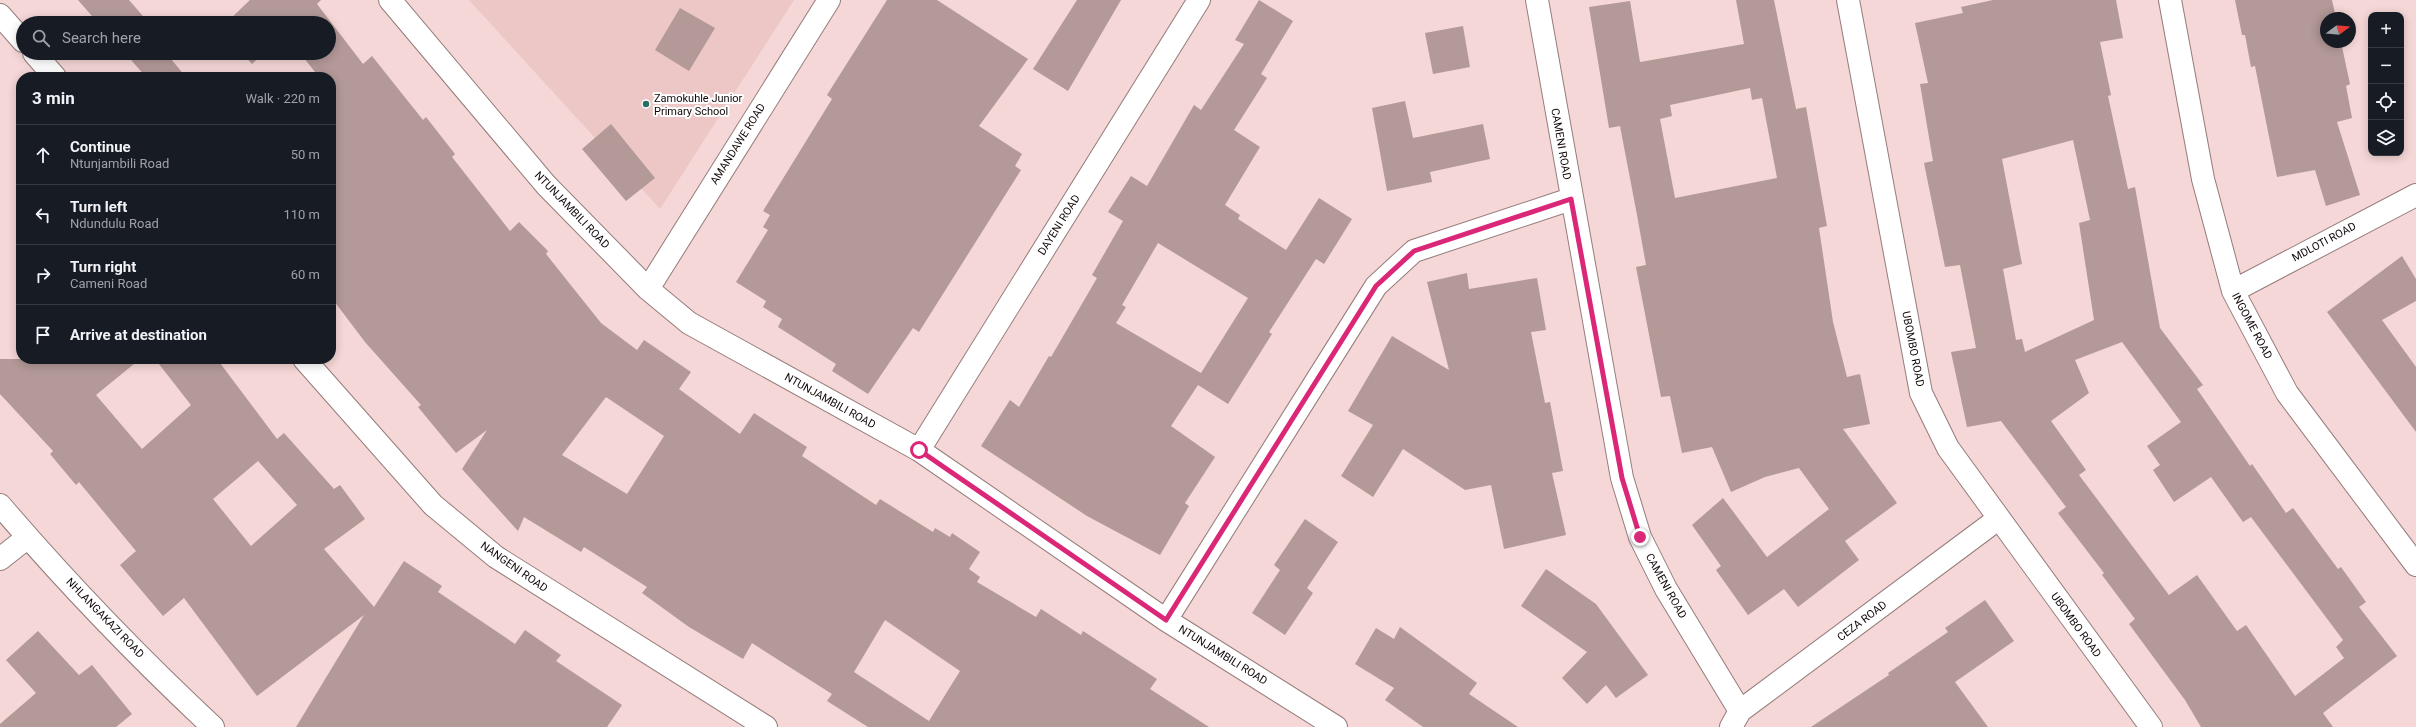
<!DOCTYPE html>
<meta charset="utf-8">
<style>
:root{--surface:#171b24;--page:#242831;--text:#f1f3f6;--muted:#9ea1a6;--line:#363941}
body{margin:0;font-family:Roboto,sans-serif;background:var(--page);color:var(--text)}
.controls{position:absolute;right:12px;top:12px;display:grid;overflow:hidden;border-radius:8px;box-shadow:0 2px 10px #0003}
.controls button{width:36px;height:36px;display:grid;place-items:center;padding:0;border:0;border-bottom:1px solid var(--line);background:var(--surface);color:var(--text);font:20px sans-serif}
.compass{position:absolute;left:2320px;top:12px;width:36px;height:36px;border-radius:50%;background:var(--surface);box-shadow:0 2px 10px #0003;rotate:74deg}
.stop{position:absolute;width:12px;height:12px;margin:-9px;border:3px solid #db2777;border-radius:50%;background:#fff}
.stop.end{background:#db2777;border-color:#fff;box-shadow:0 1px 4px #0008}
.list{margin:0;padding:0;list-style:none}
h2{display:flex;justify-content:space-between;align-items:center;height:52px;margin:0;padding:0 16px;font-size:17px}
h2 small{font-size:13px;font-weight:400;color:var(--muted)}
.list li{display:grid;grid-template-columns:26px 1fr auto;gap:12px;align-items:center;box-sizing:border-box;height:60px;padding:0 16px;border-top:1px solid var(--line)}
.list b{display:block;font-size:15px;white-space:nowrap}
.list p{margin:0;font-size:13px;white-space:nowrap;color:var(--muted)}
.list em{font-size:13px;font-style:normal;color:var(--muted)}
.icon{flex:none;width:22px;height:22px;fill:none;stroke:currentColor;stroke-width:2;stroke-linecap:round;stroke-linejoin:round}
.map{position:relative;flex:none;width:2416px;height:727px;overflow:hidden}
.search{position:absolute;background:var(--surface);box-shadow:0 2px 10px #0003;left:16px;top:16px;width:320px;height:44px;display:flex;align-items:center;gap:10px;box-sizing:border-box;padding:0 14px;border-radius:22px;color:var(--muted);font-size:15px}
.panel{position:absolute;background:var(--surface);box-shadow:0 2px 10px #0003;left:16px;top:72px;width:320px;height:292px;border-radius:16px}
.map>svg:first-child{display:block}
.built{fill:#ecc7c5}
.building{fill:#b39998;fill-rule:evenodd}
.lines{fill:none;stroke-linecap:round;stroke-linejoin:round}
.minor-casing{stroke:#957c7b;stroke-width:24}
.minor{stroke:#fff;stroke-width:22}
.route{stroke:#db2777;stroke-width:5}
.poi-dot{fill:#2a6f62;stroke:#fff;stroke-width:1.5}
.labels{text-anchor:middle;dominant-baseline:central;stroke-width:4;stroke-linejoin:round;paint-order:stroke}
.poi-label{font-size:11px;fill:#120909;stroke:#fff;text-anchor:start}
.street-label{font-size:11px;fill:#120909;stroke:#fff}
</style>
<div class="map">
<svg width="2416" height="727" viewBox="0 0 2416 727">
<rect width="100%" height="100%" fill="#f4d7d6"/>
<path class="built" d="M 469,0 L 794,0 L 660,209 Z"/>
<path class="building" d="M 78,0 L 129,0 L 149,23 L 98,23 Z
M 250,0 L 321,0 L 317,4 L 363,64 L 372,56 L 423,120 L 426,117 L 455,154 L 452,157 L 510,231 L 519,222 L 548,251 L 546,254 L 601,323 L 637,350 L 644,340 L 691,372 L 679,389 L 740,434 L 754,413 L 807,447 L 802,456 L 876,505 L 880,499 L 933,532 L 935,528 L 950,537 L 952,533 L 980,552 L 969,569 L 980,577 L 977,582 L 1036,617 L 1041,609 L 1081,635 L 1083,631 L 1157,679 L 1150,689 L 1209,727 L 868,727 L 827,701 L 832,694 L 752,643 L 743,659 L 689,627 L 642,593 L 647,587 L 584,547 L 581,552 L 524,517 L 518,531 L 462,469 L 487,430 L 456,453 L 418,407 L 421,405 L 365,342 L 331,297 L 331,77 L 319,77 L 300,53 L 329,53 L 329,23 L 226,23 ZM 606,397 L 664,436 L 627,494 L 562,455 ZM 885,620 L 960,671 L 929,721 L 854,672 Z
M 887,0 L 937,0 L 1028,59 L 979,126 L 1022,154 L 1015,166 L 1021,170 L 919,332 L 913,328 L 868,394 L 832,371 L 836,364 L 778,327 L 782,319 L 763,307 L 766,301 L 736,282 L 768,230 L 763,227 L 770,215 L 763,211 L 832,99 L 827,95 Z
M 1077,0 L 1121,0 L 1068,91 L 1033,69 Z
M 1259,0 L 1293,21 L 1261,74 L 1267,78 L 1234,130 L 1260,147 L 1225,205 L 1240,215 L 1238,219 L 1286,250 L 1319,198 L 1352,219 L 1324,264 L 1316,259 L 1269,332 L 1272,334 L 1228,404 L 1198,385 L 1171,426 L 1215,457 L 1185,503 L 1189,506 L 1160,555 L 1087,516 L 981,446 L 1010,400 L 1019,407 L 1049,356 L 1051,357 L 1097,278 L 1092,275 L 1123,221 L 1108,212 L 1131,176 L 1147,186 L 1194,105 L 1201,110 L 1244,44 L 1235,40 ZM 1158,243 L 1248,298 L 1201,373 L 1116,323 L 1126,307 L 1122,305 Z
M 1736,0 L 1774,0 L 1796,109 L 1806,107 L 1827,226 L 1819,228 L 1833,322 L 1847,377 L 1860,374 L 1870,424 L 1843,429 L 1897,503 L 1845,541 L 1859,560 L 1798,607 L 1784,589 L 1748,615 L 1716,570 L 1721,566 L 1692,525 L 1723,498 L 1767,557 L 1829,509 L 1799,468 L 1765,477 L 1731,492 L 1712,447 L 1682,453 L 1670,396 L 1661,397 L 1636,267 L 1646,265 L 1637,215 L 1620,126 L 1609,128 L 1589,7 L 1630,1 L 1640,62 L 1744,44 ZM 1750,88 L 1752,100 L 1762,98 L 1777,178 L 1675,198 L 1660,119 L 1672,116 L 1670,105 Z
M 1993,0 L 2116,0 L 2123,38 L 2100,42 L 2111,95 L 2108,96 L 2128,189 L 2135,187 L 2160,328 L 2203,385 L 2197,389 L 2250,466 L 2252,464 L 2286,513 L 2293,508 L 2338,569 L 2341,567 L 2366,602 L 2359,607 L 2397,656 L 2323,713 L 2333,727 L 2201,727 L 2185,700 L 2129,624 L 2135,619 L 2102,575 L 2104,573 L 2058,513 L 2066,507 L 2001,421 L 1967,427 L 1951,352 L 1976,348 L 1960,265 L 1945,267 L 1924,163 L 1933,161 L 1920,84 L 1928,83 L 1915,23 L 1963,13 L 1961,7 ZM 2073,140 L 2090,220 L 2079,223 L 2094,320 L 2025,352 L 2022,339 L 2016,340 L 2003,269 L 2022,264 L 2002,159 ZM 2122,342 L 2181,422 L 2147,446 L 2160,465 L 2153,470 L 2174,502 L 2211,477 L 2243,522 L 2251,517 L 2343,640 L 2336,647 L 2344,658 L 2295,696 L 2246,625 L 2237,631 L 2197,575 L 2169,595 L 2079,475 L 2086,470 L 2051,421 L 2089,393 L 2075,360 Z
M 2235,0 L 2332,0 L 2336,18 L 2326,18 L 2326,42 L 2341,42 L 2350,84 L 2346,86 L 2352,118 L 2337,122 L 2360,195 L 2326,206 L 2315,170 L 2277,177 L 2255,66 L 2251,67 L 2245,35 L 2242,35 Z
M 680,8 L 715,28 L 689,71 L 655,50 Z
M 1463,26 L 1470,67 L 1433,74 L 1425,33 Z
M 125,53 L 166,53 L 186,77 L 146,77 Z
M 242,53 L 264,53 L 252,64 Z
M 1405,101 L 1413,138 L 1483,124 L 1490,159 L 1430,172 L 1432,182 L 1387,191 L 1372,108 Z
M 611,124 L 655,178 L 626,201 L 582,149 Z
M 2402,256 L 2416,279 L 2416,301 L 2382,320 L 2416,367 L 2416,432 L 2327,312 Z
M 1467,273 L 1469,289 L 1537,278 L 1546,330 L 1531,332 L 1545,403 L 1550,402 L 1563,471 L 1552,473 L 1566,535 L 1504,549 L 1491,485 L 1465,490 L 1403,449 L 1373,497 L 1341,476 L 1373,425 L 1348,411 L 1392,336 L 1449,370 L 1427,282 Z
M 0,359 L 140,359 L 96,395 L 142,449 L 191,405 L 155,359 L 217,359 L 277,439 L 284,433 L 334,489 L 340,485 L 365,519 L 324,549 L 374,607 L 404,561 L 442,586 L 438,592 L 515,644 L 525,630 L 561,655 L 556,661 L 622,705 L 607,727 L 296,727 L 364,615 L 257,696 L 184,598 L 163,616 L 120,565 L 136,551 L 79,482 L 76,485 L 50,454 L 53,451 L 0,394 ZM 258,461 L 297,505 L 251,546 L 213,499 Z
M 1305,519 L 1338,542 L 1307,588 L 1313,593 L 1285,635 L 1252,613 L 1280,570 L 1274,565 Z
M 1546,569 L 1596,604 L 1648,675 L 1616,698 L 1606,685 L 1587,704 L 1562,678 L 1587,652 L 1521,606 Z
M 1985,600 L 2014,641 L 1955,682 L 1988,727 L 1811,727 L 1889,675 L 1888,673 L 1948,632 L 1945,628 Z
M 1400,627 L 1477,683 L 1469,694 L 1518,727 L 1423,727 L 1385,700 L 1394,688 L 1355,664 L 1376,628 L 1394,639 Z
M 38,631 L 79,675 L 92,665 L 132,714 L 116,727 L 0,727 L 0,724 L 36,693 L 6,660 Z"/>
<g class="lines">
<g class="minor-casing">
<path id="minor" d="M 390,0 L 546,185 L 648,289 L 689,323 L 919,450 L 1166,620 L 1336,727
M 1537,0 L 1622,478 L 1640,537 L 1666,589 L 1740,711
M 1848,0 L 1921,393 L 1948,448 L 2151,727
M 2170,0 L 2203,179 L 2233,291 L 2287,393 L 2416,565
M 0,15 L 23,41
M 34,53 L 55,77
M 648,289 L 829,0
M 2233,291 L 2416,195
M 304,359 L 433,505 L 496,557 L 766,727
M 919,450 L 1199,0
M 0,505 C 66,582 138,657 213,727
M 0,559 L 28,537
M 1166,620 L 1376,286 L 1414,251 L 1571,199
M 1731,727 L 1740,711 L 1998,519"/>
</g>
<use href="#minor" class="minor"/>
</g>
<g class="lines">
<path class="route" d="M 919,450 L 1166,620 L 1376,286 L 1414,251 L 1571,199 L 1622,478 L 1640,537"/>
</g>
<circle class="poi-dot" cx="646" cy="104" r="4"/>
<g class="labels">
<g class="poi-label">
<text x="654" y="98">Zamokuhle Junior<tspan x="654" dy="13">Primary School</tspan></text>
</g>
<g class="street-label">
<text transform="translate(738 144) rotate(-58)">AMANDAWE ROAD</text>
<text transform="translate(1561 144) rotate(80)">CAMENI ROAD</text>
<text transform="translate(572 210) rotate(46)">NTUNJAMBILI ROAD</text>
<text transform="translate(1059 225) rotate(-58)">DAYENI ROAD</text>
<text transform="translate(2324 242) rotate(-28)">MDLOTI ROAD</text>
<text transform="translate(2252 326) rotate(62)">INGOME ROAD</text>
<text transform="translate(1913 349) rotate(79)">UBOMBO ROAD</text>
<text transform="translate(830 401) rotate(29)">NTUNJAMBILI ROAD</text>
<text transform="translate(514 567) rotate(35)">NANGENI ROAD</text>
<text transform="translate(1666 586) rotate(61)">CAMENI ROAD</text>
<text transform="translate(105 618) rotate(46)">NHLANGAKAZI ROAD</text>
<text transform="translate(1862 621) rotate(-37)">CEZA ROAD</text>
<text transform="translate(2076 625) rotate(54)">UBOMBO ROAD</text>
<text transform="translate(1223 655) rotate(32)">NTUNJAMBILI ROAD</text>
</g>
</g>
</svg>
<div class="controls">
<button>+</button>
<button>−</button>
<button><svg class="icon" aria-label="locate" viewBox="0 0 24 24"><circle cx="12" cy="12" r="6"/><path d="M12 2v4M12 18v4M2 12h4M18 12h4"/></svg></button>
<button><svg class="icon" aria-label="layers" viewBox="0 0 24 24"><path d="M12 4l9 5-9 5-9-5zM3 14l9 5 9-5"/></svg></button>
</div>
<svg class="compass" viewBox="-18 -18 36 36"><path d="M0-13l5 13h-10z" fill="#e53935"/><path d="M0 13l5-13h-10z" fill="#9ea1a6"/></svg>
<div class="stop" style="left:919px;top:450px"></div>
<div class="stop end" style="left:1640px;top:537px"></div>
<div class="search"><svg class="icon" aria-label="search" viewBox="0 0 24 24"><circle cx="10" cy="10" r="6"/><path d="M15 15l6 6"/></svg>Search here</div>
<section class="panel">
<h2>3 min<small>Walk · 220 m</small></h2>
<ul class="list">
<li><svg class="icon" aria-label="ahead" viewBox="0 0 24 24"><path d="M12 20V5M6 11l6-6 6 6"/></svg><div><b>Continue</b><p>Ntunjambili Road</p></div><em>50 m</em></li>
<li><svg class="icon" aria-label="left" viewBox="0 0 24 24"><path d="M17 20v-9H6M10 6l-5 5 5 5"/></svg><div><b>Turn left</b><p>Ndundulu Road</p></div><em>110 m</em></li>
<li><svg class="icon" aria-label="right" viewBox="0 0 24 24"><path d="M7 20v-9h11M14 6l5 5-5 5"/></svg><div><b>Turn right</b><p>Cameni Road</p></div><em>60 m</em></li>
<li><svg class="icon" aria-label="arrive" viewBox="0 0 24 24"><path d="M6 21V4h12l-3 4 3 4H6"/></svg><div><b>Arrive at destination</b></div></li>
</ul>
</section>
</div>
